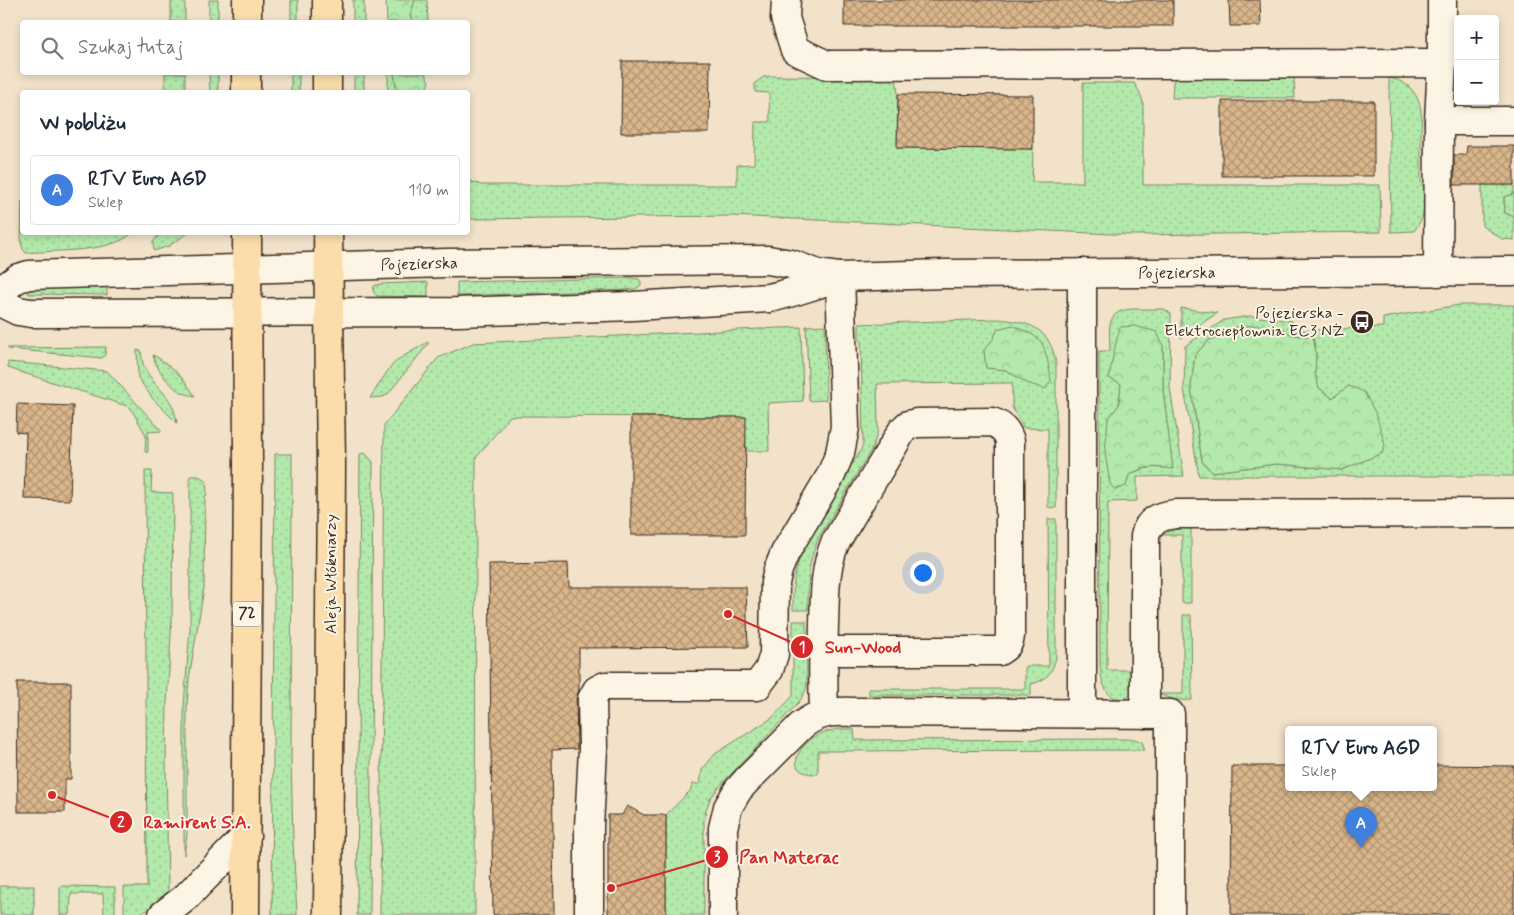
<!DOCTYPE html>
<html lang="pl">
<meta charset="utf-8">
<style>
:root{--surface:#fff;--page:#f2f2f3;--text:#1f2937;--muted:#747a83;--line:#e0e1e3;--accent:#ea580c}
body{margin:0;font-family:Mynerve,sans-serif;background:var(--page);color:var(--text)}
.controls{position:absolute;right:15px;top:15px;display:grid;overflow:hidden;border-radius:5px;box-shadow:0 2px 8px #0003}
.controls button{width:45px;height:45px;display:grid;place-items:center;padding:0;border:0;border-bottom:1px solid var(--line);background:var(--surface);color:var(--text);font:25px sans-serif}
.you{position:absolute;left:922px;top:572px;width:18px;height:18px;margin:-12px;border:4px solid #fff;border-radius:50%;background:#1a73e8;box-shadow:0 0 0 8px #1a73e833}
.badge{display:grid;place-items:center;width:32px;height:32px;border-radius:50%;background:var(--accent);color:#fff;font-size:16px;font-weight:700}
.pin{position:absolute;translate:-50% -41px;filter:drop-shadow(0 1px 2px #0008)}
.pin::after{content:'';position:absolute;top:26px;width:18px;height:15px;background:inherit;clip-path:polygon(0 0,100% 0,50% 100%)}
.popup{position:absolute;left:1285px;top:726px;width:152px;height:65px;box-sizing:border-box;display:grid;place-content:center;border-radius:5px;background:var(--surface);filter:drop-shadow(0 1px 4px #0005);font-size:16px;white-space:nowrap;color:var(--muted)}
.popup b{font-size:19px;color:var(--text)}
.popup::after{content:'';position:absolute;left:50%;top:100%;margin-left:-10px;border:10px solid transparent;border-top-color:var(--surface)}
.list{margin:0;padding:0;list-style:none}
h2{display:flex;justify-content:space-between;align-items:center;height:65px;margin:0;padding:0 20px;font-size:21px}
h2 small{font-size:16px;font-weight:400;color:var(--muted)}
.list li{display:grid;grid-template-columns:32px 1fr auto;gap:15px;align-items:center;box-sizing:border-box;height:70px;margin:0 10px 10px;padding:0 10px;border:1px solid var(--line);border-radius:5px}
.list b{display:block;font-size:19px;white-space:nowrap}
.list p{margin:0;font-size:16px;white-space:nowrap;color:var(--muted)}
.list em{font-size:16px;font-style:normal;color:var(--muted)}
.icon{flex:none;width:28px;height:28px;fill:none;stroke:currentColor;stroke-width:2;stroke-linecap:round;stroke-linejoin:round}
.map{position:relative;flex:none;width:1514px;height:915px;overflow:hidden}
.search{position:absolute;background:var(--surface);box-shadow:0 2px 8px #0003;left:20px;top:20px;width:450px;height:55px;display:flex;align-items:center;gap:12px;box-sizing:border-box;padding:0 18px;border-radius:5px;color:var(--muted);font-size:19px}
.panel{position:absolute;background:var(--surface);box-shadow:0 2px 8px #0003;left:20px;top:90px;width:450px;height:145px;border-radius:5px}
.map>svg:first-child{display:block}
.grass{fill:url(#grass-dots);stroke:#778a64;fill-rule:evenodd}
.forest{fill:url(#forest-crowns);stroke:#778a64}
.building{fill:url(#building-cross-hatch);stroke:#3b2a1e}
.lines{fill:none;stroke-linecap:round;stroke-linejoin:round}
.minor-casing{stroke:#3b2a1e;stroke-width:31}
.major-casing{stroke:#3b2a1e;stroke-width:31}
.minor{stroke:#fcf5e5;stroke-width:28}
.major{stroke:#fbddab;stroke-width:28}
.labels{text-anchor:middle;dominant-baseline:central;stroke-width:4;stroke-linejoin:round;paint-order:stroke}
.shield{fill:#fcf5e5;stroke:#75675a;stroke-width:1}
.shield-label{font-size:15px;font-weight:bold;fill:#3b2a1e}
.street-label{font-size:16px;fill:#3b2a1e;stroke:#fcf5e5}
.poi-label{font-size:16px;fill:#3b2a1e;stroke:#fcf5e5;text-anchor:end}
.leader{fill:none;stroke:#d62828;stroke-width:2}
.callout-dot{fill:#d62828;stroke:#fcf5e5;stroke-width:2}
.mark-label{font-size:15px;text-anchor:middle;font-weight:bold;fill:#fff}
.callout-label{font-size:18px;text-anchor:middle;font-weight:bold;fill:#d62828;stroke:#fcf5e5;stroke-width:4;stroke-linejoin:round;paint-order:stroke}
</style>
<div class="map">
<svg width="1514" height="915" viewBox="0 0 1514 915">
<defs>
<pattern id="grass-dots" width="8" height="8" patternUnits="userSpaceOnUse" patternTransform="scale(1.25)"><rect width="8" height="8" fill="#b3e9ab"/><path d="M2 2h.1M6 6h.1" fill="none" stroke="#9bc893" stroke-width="1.8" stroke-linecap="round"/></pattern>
<pattern id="forest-crowns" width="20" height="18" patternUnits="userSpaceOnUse" patternTransform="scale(1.25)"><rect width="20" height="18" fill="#b3e9ab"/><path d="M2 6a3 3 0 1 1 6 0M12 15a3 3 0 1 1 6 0" fill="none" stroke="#9bc893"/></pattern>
<pattern id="building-cross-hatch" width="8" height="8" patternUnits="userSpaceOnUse" patternTransform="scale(1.25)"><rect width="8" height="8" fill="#d9b68b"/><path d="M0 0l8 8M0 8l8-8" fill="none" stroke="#b19471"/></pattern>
</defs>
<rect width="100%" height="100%" fill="#f2e2ca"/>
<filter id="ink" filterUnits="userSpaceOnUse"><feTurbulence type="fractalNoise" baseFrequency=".02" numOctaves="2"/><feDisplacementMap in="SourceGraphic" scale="10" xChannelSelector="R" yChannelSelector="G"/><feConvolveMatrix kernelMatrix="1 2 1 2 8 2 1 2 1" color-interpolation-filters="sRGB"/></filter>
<g filter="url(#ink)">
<path class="grass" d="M 171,0 L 185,0 L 185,22 L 171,22 Z
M 209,0 L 218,0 L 218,22 L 209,22 Z
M 291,0 L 298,0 L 298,22 L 291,22 Z
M 353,0 L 364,0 L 364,22 L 353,22 Z
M 415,0 L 427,0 L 428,22 L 413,22 L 410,16 Z
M 165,73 L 185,73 L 185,92 L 165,92 Z
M 209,73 L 218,73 L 218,92 L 210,92 Z
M 291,73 L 299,73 L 299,92 L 291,92 Z
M 354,73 L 364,73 L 364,92 L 354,92 Z
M 388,73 L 394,73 L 397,92 L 388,92 Z
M 1200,73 L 1201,78 L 1294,78 L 1295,98 L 1172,98 L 1173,82 L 1177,76 Z
M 770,76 L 896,77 L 898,94 L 897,148 L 1033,149 L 1032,182 L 1083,182 L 1083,83 L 1134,83 L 1140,93 L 1143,102 L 1143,185 L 1380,185 L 1381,232 L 1134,235 L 731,216 L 468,219 L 468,180 L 481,185 L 737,185 L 737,165 L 754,164 L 755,122 L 770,122 L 769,93 L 755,92 L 755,83 L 764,77 Z
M 1389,78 C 1402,80 1413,87 1418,100 C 1423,110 1421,123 1421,134 C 1421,151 1421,168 1421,185 L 1427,185 C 1426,205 1426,215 1414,231 L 1391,232 Z
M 1482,185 L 1514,185 L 1514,194 L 1504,198 L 1505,213 L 1514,217 L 1514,240 L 1502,239 L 1482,226 Z
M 22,201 L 22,232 L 132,233 C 112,253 55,250 26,253 L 23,249 L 21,243 Z
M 160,233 L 160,232 L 188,233 L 169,246 L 154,251 L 153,242 Z
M 631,278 L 639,279 L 641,282 L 641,285 L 636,289 L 624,290 L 457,296 L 457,282 Z
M 428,282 L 428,297 L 377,296 L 373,291 L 374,286 L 380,284 Z
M 107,284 L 107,295 L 29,294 L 27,291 L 28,288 Z
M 1459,305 L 1514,305 L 1514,476 L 1199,476 L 1184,389 L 1185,346 L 1224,320 L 1250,316 L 1292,321 L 1293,331 L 1383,327 L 1383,318 ZM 1282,328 L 1292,335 L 1313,337 L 1316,353 L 1315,374 L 1319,388 L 1332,398 L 1349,386 L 1382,453 L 1342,470 L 1277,464 L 1212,472 L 1202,461 L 1191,387 L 1195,355 L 1209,340 Z
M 1181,308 L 1217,313 L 1181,338 Z
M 1131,309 L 1164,309 L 1171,314 L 1170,388 L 1184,476 L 1137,477 L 1137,501 L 1108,502 L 1107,670 L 1130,670 C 1130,677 1132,688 1130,694 C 1128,698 1124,699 1120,699 C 1103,698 1101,676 1100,664 L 1099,351 L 1110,351 C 1110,329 1104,312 1131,309 ZM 1163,346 L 1163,390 L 1172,468 C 1153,468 1147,465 1129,475 L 1108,419 L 1119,405 L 1121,384 Z
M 996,319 C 1029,321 1051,328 1056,364 L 1056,508 L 1048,507 L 1048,429 L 1024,428 L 1012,407 L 1012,383 L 877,384 L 878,430 L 873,447 L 819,537 C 807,565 808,581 808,610 L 793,610 C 793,600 793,590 794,579 C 802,537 837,489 860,452 L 863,444 L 861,340 L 859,339 L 859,324 ZM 994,338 L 1027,383 L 1006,370 L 986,368 L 984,350 Z
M 825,325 L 826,400 L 809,401 L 806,326 Z
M 801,327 L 803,401 L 768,403 L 769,451 L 746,451 L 745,417 L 510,416 L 476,458 L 475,915 L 380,915 L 384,425 L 438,358 L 473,343 Z
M 428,342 L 428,344 L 388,394 L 383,397 L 370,398 L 391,366 L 399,359 Z
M 106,347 L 105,355 L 102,358 L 8,349 L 8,348 Z
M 137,350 L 141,351 C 142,357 142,364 146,370 C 158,392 173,394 177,423 L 153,399 L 138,378 Z
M 153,355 C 173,366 183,377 195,396 C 189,395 184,394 179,391 C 169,385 155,367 153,355 Z
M 8,362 L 107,371 L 162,431 L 148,432 L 148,452 L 145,452 L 146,435 L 130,407 L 8,368 Z
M 365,453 L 373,462 L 370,915 L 357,915 L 360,454 Z
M 275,454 L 292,454 L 291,758 L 293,841 L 297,915 L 272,915 Z
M 145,471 L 152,471 L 151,492 L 173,493 L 172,617 L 167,703 L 166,759 L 168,890 C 155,908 146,915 124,915 L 124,887 L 147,887 Z
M 190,476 L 198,476 L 206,480 L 207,495 L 205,496 L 204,588 L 189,679 L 187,705 L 187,835 L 184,855 L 184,705 L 190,629 Z
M 1048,519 L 1056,519 L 1056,657 C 1053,672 1046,681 1031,684 L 1031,695 L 869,695 L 869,689 L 1025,689 L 1025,666 L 1049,666 Z
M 1182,528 L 1191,528 L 1191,603 L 1182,603 L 1182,535 L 1159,535 L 1170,531 Z
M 1183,615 L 1191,615 L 1192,700 C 1179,701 1170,699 1159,694 L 1183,694 Z
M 793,621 L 806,621 L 807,681 L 806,690 L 799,702 L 719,787 L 710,799 L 706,810 L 704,821 L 704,915 L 666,915 L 666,815 L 690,791 L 693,784 L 700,784 L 702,770 L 715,754 L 772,718 L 793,696 Z
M 840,729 L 854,729 L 855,740 L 1134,739 L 1142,742 L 1145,750 L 818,751 L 818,774 C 780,775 799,743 820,734 C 827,731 833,730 840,729 Z
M 0,886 L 34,886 L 34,915 L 0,915 Z
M 60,886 L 115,887 L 115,915 L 104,915 L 103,894 L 71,894 L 70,915 L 60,915 Z"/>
<path class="forest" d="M 386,0 L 415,0 L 410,16 L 413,22 L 387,22 Z
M 394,73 L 426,73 L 429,83 L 424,92 L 397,92 Z
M 1514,194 L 1514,217 L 1505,213 L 1504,197 Z
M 1013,325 C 1022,330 1035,334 1041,342 C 1046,349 1050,371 1051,381 L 1045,389 L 1027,383 L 1006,370 L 986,368 L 984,350 L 994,338 L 997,329 Z
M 1259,325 L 1282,328 L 1292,335 L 1313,337 L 1316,353 L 1315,374 L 1319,388 L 1332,398 L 1349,386 L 1364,392 L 1376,414 L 1385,445 L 1382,453 L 1342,470 L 1277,464 L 1212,472 L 1202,461 L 1191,387 L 1195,355 L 1209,340 L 1223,336 L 1235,327 Z
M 1135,326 L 1157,332 L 1163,346 L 1163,390 L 1173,469 C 1154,467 1146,465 1129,475 L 1126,486 L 1115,490 L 1110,484 L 1105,453 L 1108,419 L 1119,405 L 1121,384 L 1109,378 L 1114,351 L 1120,327 Z"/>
<path class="building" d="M 844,0 L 1173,0 L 1173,26 L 844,26 Z
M 1229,0 L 1260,0 L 1261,26 L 1230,26 Z
M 622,61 L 710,61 L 709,133 L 621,133 Z
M 898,94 L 1033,95 L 1033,149 L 897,148 Z
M 1222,101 L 1374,101 L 1374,176 L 1222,176 Z
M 1467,146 L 1514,146 L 1514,185 L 1454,185 L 1454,155 L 1466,155 Z
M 17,404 L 73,406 L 70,500 L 24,499 L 26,433 L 16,432 Z
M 631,417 L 746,417 L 745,535 L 631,535 Z
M 568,563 L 569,587 L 746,587 L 748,647 L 579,648 L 579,690 L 576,699 L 577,749 L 552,750 L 554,915 L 493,915 L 489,564 Z
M 17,682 L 71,682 L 71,779 L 65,779 L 65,812 L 18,812 Z
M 1434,765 L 1514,766 L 1514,915 L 1231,915 L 1232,766 L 1288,766 L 1288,787 L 1434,787 Z
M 627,806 L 644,815 L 666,815 L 666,915 L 608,915 L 608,815 L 622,815 Z"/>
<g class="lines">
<g class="minor-casing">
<g id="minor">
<path d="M 786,0 L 785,18 L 795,50 L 827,65 L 1442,63 L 1439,121 L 1438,272"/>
<path d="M 1442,0 L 1442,63"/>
<path d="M 1439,121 L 1514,121"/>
<path d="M 1082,273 L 1082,713"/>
<path id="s1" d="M 0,291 L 18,278 L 29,275 L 447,263 L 768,260 L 791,264 L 818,274 L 840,277 L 945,274 L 1514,271"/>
<path d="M 0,302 L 18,311 L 31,313 L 457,312 L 633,306 L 769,298 C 793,293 815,284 838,278"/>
<path d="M 823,651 L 999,651 C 1006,647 1009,644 1010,636 L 1010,441 C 1007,431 1003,426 992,422 L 917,423 L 908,425 L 902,431 L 835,543 C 824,570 825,596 824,624 C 823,654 823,683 824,713"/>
<path d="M 1145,714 L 1145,536 C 1148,520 1160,516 1175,514 L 1514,513"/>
<path d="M 163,915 L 185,898 L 246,836"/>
<path d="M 589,915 L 589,827 L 593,749 L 592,699 L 597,690 L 605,686 L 757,686 L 769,670 L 774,654 L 775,583 L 778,570 L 785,553 L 831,475 L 840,453 L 845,427 L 840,277"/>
<path d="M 723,915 L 723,828 L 728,807 L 738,790 L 747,780 L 802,725 C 823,709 837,712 862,712 L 1170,714 L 1170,915"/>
</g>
</g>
<g class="major-casing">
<path id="major" d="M 327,0 L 327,22
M 247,22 L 247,0
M 327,72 L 327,92
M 246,92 L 246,72
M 328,232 L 331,465 L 328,915
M 245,915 L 248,464 L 247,232"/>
</g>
<use href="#minor" class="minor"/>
<use href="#major" class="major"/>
</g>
</g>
<defs>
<g id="bus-disc" transform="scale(1.25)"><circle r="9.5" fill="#3b2a1e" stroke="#fcf5e5"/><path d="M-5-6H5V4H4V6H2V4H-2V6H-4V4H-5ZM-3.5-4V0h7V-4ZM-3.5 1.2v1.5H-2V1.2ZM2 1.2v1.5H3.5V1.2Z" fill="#fff"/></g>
</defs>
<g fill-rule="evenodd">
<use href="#bus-disc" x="1362" y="322"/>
</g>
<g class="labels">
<rect class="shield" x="233" y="601.5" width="28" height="25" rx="4"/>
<g class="shield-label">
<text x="247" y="614">72</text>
</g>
<g class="street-label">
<text stroke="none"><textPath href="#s1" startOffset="424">Pojezierska</textPath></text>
<text stroke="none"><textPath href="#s1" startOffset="1184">Pojezierska</textPath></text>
<text transform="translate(331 574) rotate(-90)">Aleja Włókniarzy</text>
</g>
<g class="poi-label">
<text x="1344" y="313">Pojezierska -<tspan x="1344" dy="18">Elektrociepłownia EC3 NŻ</tspan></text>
</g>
</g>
<path class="leader" d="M728 614L802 647M52 795L121 822M611 888L717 857"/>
<g class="callout-dot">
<circle cx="728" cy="614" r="5"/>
<circle cx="52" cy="795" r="5"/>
<circle cx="611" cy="888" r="5"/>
<circle cx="802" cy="647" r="12"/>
<circle cx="121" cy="822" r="12"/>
<circle cx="717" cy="857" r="12"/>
</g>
<g class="mark-label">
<text x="802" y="652">1</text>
<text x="121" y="827">2</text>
<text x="717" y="862">3</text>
</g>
<g class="callout-label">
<text x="863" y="653">Sun-Wood</text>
<text x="197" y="828">Ramirent S.A.</text>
<text x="789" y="863">Pan Materac</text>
</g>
</svg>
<div class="controls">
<button>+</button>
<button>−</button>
</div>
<div class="you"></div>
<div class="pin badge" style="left:1361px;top:848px;background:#3f7fe0">A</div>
<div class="popup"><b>RTV Euro AGD</b>Sklep</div>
<div class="search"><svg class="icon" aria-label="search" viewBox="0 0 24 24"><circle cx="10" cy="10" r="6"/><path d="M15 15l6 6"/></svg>Szukaj tutaj</div>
<section class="panel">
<h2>W pobliżu<small></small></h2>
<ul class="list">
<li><span class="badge" style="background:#3f7fe0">A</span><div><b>RTV Euro AGD</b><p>Sklep</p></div><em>110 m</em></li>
</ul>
</section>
</div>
